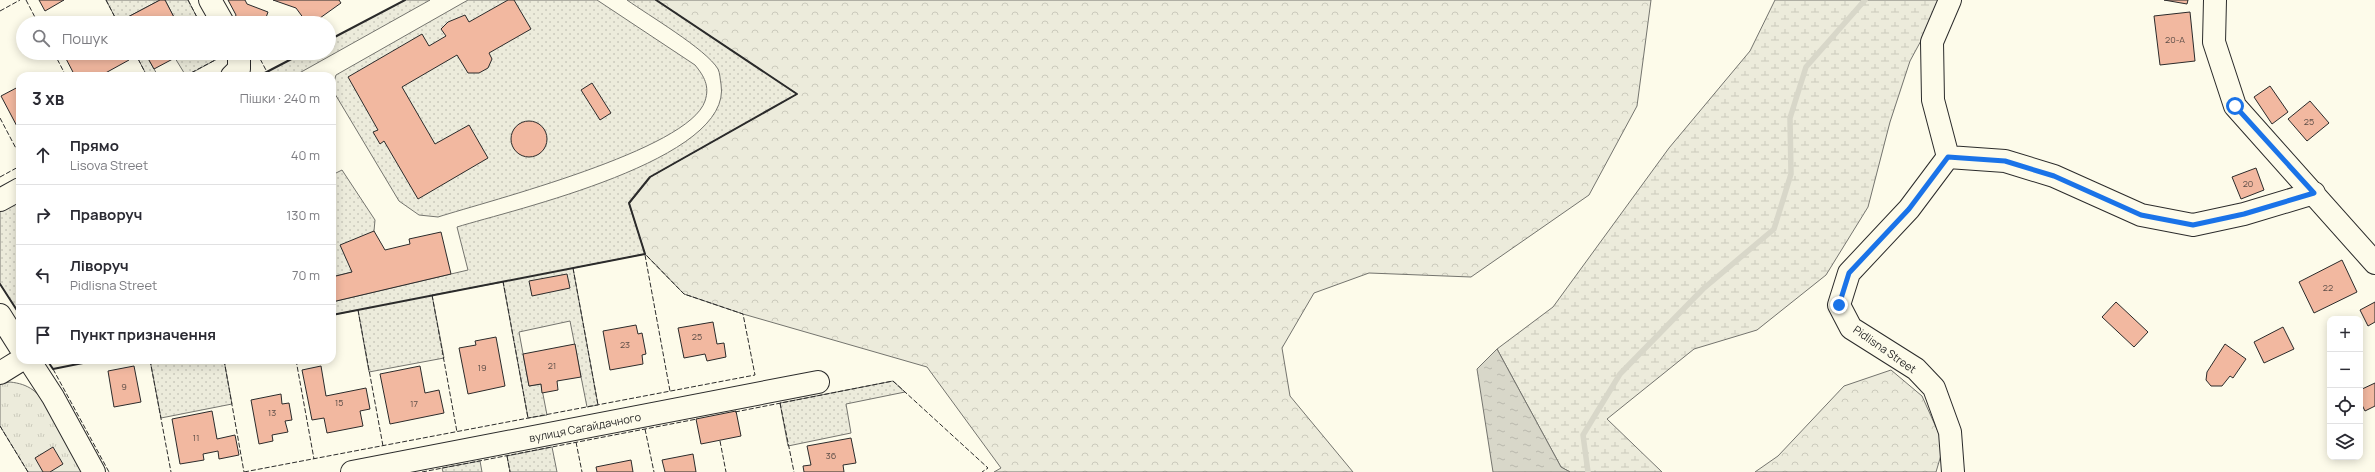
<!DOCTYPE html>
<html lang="uk">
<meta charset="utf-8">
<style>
:root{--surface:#fff;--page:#f7f7f7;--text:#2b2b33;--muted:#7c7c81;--line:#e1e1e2}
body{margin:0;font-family:Manrope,sans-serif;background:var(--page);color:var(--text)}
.controls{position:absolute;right:12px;bottom:12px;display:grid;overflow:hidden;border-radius:8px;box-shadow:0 2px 10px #0003}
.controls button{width:36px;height:36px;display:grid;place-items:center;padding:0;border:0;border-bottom:1px solid var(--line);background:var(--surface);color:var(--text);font:20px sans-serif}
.stop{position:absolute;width:12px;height:12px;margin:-9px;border:3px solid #1a73e8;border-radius:50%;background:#fff}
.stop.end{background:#1a73e8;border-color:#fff;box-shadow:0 1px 4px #0008}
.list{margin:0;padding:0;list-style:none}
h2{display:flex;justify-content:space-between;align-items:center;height:52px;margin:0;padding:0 16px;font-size:17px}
h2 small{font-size:13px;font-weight:400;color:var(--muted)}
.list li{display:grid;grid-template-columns:26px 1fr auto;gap:12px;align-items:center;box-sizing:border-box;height:60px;padding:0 16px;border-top:1px solid var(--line)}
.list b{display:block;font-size:15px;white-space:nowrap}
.list p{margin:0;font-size:13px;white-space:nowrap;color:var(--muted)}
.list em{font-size:13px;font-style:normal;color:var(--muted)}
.icon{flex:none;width:22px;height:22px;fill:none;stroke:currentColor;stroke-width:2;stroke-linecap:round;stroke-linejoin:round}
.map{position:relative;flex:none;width:2375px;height:472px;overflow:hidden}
.search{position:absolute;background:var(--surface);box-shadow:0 2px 10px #0003;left:16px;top:16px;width:320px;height:44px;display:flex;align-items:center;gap:10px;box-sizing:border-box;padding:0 14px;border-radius:22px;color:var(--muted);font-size:15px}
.panel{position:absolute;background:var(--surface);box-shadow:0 2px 10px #0003;left:16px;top:72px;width:320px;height:292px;border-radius:12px}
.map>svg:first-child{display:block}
.grass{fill:url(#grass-tufts);stroke:#74746e}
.forest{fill:url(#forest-crowns);stroke:#74746e}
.wetland{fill:url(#wetland-marsh);stroke:#74746e}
.garden{fill:url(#garden-dots);stroke:#74746e}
.water{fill:url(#water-ripples);stroke:#74746e}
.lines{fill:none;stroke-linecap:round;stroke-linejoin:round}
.stream{stroke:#d8d7c9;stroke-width:5.5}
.building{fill:#f2b8a0;stroke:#2b2b2b}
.minor-casing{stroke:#2b2b2b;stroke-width:24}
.minor{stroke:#fdfbea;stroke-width:22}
.fence{stroke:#2b2b2b;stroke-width:1;stroke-dasharray:5 2;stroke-linecap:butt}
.wall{stroke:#2b2b2b;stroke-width:2}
.route{stroke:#1a73e8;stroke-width:5}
.labels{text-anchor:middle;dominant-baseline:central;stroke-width:3;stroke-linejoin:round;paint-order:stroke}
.number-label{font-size:9px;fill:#5d4e48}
.street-label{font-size:11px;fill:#2b2b2b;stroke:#fdfbea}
</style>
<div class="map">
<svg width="2375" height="472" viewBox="0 0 2375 472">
<defs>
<pattern id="grass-tufts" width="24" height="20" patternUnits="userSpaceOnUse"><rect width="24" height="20" fill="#ecebdb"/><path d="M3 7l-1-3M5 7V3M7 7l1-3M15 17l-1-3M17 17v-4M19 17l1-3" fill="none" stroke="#cbcabc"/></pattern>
<pattern id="forest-crowns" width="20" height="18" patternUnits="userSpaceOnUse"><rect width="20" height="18" fill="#ecebdb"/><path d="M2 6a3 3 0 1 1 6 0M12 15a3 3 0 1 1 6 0" fill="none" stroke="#cbcabc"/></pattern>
<pattern id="wetland-marsh" width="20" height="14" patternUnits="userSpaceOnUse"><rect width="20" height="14" fill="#ecebdb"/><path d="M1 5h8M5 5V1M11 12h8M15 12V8" fill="none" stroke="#cbcabc"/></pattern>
<pattern id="garden-dots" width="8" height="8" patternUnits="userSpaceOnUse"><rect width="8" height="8" fill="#ecebdb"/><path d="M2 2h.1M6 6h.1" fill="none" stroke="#cbcabc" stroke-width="1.8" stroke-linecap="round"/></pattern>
<pattern id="water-ripples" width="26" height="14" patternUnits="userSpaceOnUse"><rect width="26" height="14" fill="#d8d7c9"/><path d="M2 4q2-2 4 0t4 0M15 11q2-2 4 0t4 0" fill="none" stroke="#bab9ad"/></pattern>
</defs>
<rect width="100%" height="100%" fill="#fdfbea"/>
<path class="grass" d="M 10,382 C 19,383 26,385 33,390 C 50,402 72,452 83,472 L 28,472 L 0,426 L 0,384 Z"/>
<path class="forest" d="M 656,0 L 1651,0 L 1637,106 L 1589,195 L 1471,277 L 1369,273 L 1314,293 L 1282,348 L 1290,396 L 1353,472 L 994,472 L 1001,468 L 927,367 L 743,314 L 684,294 L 645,254 L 629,203 L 650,177 L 797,94 Z
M 1891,370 L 1922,396 L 1944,445 L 1936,472 L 1755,472 L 1778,456 L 1844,386 Z"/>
<path class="wetland" d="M 1775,0 L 1943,0 L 1910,61 L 1890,122 L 1868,207 L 1826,275 L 1757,330 L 1694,349 L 1607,419 L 1662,472 L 1570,472 L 1561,467 L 1497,349 L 1553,307 L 1669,148 L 1750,51 Z"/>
<path class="garden" d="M 106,0 L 160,0 L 126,18 L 129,23 L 118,23 Z
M 165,0 L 188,0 L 200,23 L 177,23 Z
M 405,0 L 430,0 L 294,76 L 259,76 L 303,53 L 329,53 L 329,40 Z
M 468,0 L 597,0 L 695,65 C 704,76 710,86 705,101 C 689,150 488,201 438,217 L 419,215 L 399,201 L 332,89 L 336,75 Z
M 627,0 L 656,0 L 797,94 L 650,177 L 629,204 L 645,254 L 573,268 L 598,405 L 587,407 L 570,321 L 519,332 L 529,386 L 541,384 L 547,415 L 528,418 L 503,282 L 432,295 L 444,358 L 369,372 L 358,310 L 332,315 L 332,302 L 468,270 L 457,227 C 512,210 734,160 721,84 C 720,79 720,73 718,69 C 706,49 648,15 627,0 Z
M 135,53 L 145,53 L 158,76 L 147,76 Z
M 184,53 L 216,53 L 219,58 L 186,76 L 175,58 Z
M 342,170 L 375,220 L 374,231 L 352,272 L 332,277 L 332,175 Z
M 20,199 L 20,315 L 0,284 L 0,210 Z
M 150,360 L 224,360 L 232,404 L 161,418 Z
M 893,381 L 905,392 L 846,404 L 851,433 L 788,446 L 780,403 Z
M 552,447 L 557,472 L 510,472 L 507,456 Z
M 480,461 L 482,472 L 443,472 L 442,468 Z"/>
<path class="water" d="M 1497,349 L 1561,467 L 1570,472 L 1493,472 L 1477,369 Z"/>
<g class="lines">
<path class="stream" d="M 1588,472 L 1583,435 L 1620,374 L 1703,289 L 1774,229 L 1791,174 L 1790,118 L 1806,67 L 1865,0"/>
</g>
<path class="building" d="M 39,0 L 64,0 L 45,11 Z
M 160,0 L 165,0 L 177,23 L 129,23 L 126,18 Z
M 228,0 L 245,0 L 247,4 L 268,12 L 264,23 L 233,23 L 236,15 Z
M 273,0 L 339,0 L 341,3 L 313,23 L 307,23 L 296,8 Z
M 508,0 L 514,0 L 531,29 L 489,53 L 492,59 L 488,68 L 479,73 L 468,73 L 457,55 L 402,87 L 435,144 L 469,125 L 488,158 L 418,199 L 384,141 L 380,144 L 373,132 L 378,130 L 348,77 L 422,34 L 429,46 L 446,36 L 441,29 L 448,22 L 465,15 L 469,22 Z
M 2164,0 L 2188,0 L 2187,4 Z
M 2190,12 L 2195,61 L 2160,65 L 2154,16 Z
M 63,53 L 125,53 L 129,60 L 100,76 L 75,76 Z
M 145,53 L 184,53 L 154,69 Z
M 592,83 L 611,113 L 600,120 L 581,90 Z
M 20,86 L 20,132 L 1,96 Z
M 2270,86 L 2288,112 L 2272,124 L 2254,97 Z
M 2310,101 L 2329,123 L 2307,141 L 2288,119 Z
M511 139a18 18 0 1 1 36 0a18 18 0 1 1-36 0Z
M 2256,168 L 2264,190 L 2241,199 L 2232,177 Z
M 374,231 L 385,250 L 410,244 L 409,239 L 441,232 L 451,274 L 332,302 L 332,277 L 352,272 L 340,245 Z
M 2342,260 L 2357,292 L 2314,313 L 2299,282 Z
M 567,274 L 570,288 L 532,296 L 529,281 Z
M 2116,302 L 2148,332 L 2134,347 L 2102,317 Z
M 2375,302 L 2375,322 L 2368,326 L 2360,310 Z
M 713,322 L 717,344 L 724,343 L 726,357 L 707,361 L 705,354 L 684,358 L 678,328 Z
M 636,325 L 638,334 L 642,333 L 646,354 L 642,355 L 643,364 L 610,370 L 603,331 Z
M 2283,327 L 2294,349 L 2264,363 L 2254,342 Z
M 496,337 L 505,386 L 468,394 L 459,348 L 476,345 L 475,341 Z
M 575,344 L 581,377 L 557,381 L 558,390 L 542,393 L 541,384 L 529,386 L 523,354 Z
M 2225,344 L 2246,359 L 2233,378 L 2230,376 L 2222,386 L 2211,386 L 2206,380 L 2207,372 Z
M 134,366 L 141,402 L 114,407 L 108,371 Z
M 321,366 L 326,396 L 366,388 L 370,409 L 360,411 L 363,426 L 327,433 L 324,418 L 312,420 L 302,370 Z
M 420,366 L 425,393 L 439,390 L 444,413 L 390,424 L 380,374 Z
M 2375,383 L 2375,406 L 2365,411 L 2360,401 L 2360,390 Z
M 281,394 L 282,404 L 289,403 L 292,420 L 285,421 L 288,432 L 272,435 L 273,441 L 259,444 L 251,400 Z
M 212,411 L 217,439 L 235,435 L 239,455 L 219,459 L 218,451 L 203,454 L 204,460 L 180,464 L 172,419 Z
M 736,411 L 741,436 L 701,444 L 696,419 Z
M 851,438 L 856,463 L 843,465 L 844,472 L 804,472 L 803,466 L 811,465 L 807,446 Z
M 53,447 L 63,464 L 50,472 L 43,472 L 35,458 Z
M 693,454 L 696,472 L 665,472 L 662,460 Z
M 631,460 L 633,472 L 597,472 L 596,467 Z"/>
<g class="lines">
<g class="minor-casing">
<path id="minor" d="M 210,0 L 223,23
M 2215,0 L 2214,42 L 2235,106 L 2375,263
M 232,76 L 239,69 L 239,53
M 1948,157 L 1909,209 L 1849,273 L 1839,305 L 1851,328 L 1916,369 L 1934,388 L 1950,432 L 1953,472
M 1948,157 L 2005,161 L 2054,176 L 2141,215 L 2193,225 L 2244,214 L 2314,193
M 1948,157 L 1933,100 L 1932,42 L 1950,0
M 0,200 L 20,189
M 0,315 L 20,347
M 29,360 L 53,397 L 94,472
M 0,373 L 21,360
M 352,472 L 818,382"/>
</g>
<use href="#minor" class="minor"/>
<path class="fence" d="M 26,0 L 38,23
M 106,0 L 118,23
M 188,0 L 200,23
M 0,11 L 20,0
M 54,53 L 66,76
M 135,53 L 147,76
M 257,53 L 267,72
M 185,76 L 219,58 L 216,53
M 0,118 L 20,156
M 0,177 L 20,166
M 645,255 L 670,391
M 573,268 L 598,405
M 503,281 L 528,418
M 432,295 L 457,432
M 358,310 L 383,446
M 150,360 L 171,472
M 224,360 L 244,472
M 296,360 L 314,459
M 53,369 L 109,472
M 780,403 L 794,472
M 735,412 L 893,381 L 988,468 L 982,472
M 0,426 L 28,472
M 645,429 L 654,472
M 720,441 L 726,472
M 576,442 L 582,472
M 507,456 L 510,472
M 244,472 L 755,375 L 743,314 L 684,294 L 645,254
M 422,472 L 697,419"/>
<path class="wall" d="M 329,40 L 405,0
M 259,76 L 303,53
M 0,284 L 20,315
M 332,315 L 645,254 L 629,203 L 650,177 L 797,94 L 656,0
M 47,360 L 53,369 L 98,360"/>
</g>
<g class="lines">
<path class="route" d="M 1839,305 L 1849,273 L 1909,209 L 1948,157 L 2005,161 L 2054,176 L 2141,215 L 2193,225 L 2244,214 L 2314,193 L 2235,106"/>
</g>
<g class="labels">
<g class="number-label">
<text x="2175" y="39">20-А</text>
<text x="2309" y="121">25</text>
<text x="2248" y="183">20</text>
<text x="2328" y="287">22</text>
<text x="697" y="336">25</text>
<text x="625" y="344">23</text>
<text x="552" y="365">21</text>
<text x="482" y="367">19</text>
<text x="124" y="386">9</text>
<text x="339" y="402">15</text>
<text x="414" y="403">17</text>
<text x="272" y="412">13</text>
<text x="196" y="437">11</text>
<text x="831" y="455">36</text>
</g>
<g class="street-label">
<text transform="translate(1885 349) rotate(35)">Pidlisna Street</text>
<text transform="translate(585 427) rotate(-11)">вулиця Сагайдачного</text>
</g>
</g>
</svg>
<div class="controls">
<button>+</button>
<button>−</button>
<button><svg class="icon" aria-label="locate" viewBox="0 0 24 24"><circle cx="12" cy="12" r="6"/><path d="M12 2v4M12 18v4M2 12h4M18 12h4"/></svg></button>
<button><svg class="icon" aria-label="layers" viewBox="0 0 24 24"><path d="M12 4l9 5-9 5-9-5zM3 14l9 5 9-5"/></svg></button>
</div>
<div class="stop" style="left:2235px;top:106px"></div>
<div class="stop end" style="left:1839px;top:305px"></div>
<div class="search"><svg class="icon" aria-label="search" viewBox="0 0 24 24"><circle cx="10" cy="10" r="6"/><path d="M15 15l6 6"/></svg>Пошук</div>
<section class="panel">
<h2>3 хв<small>Пішки · 240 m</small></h2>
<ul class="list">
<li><svg class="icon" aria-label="ahead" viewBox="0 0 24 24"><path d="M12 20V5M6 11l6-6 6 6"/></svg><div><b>Прямо</b><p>Lisova Street</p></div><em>40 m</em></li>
<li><svg class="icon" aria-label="right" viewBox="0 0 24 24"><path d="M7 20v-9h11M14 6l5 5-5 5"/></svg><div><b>Праворуч</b></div><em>130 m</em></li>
<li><svg class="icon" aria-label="left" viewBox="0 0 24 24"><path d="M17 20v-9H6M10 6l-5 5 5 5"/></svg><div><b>Ліворуч</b><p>Pidlisna Street</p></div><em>70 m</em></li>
<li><svg class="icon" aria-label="arrive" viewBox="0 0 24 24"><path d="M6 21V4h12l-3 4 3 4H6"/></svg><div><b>Пункт призначення</b></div></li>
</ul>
</section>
</div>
